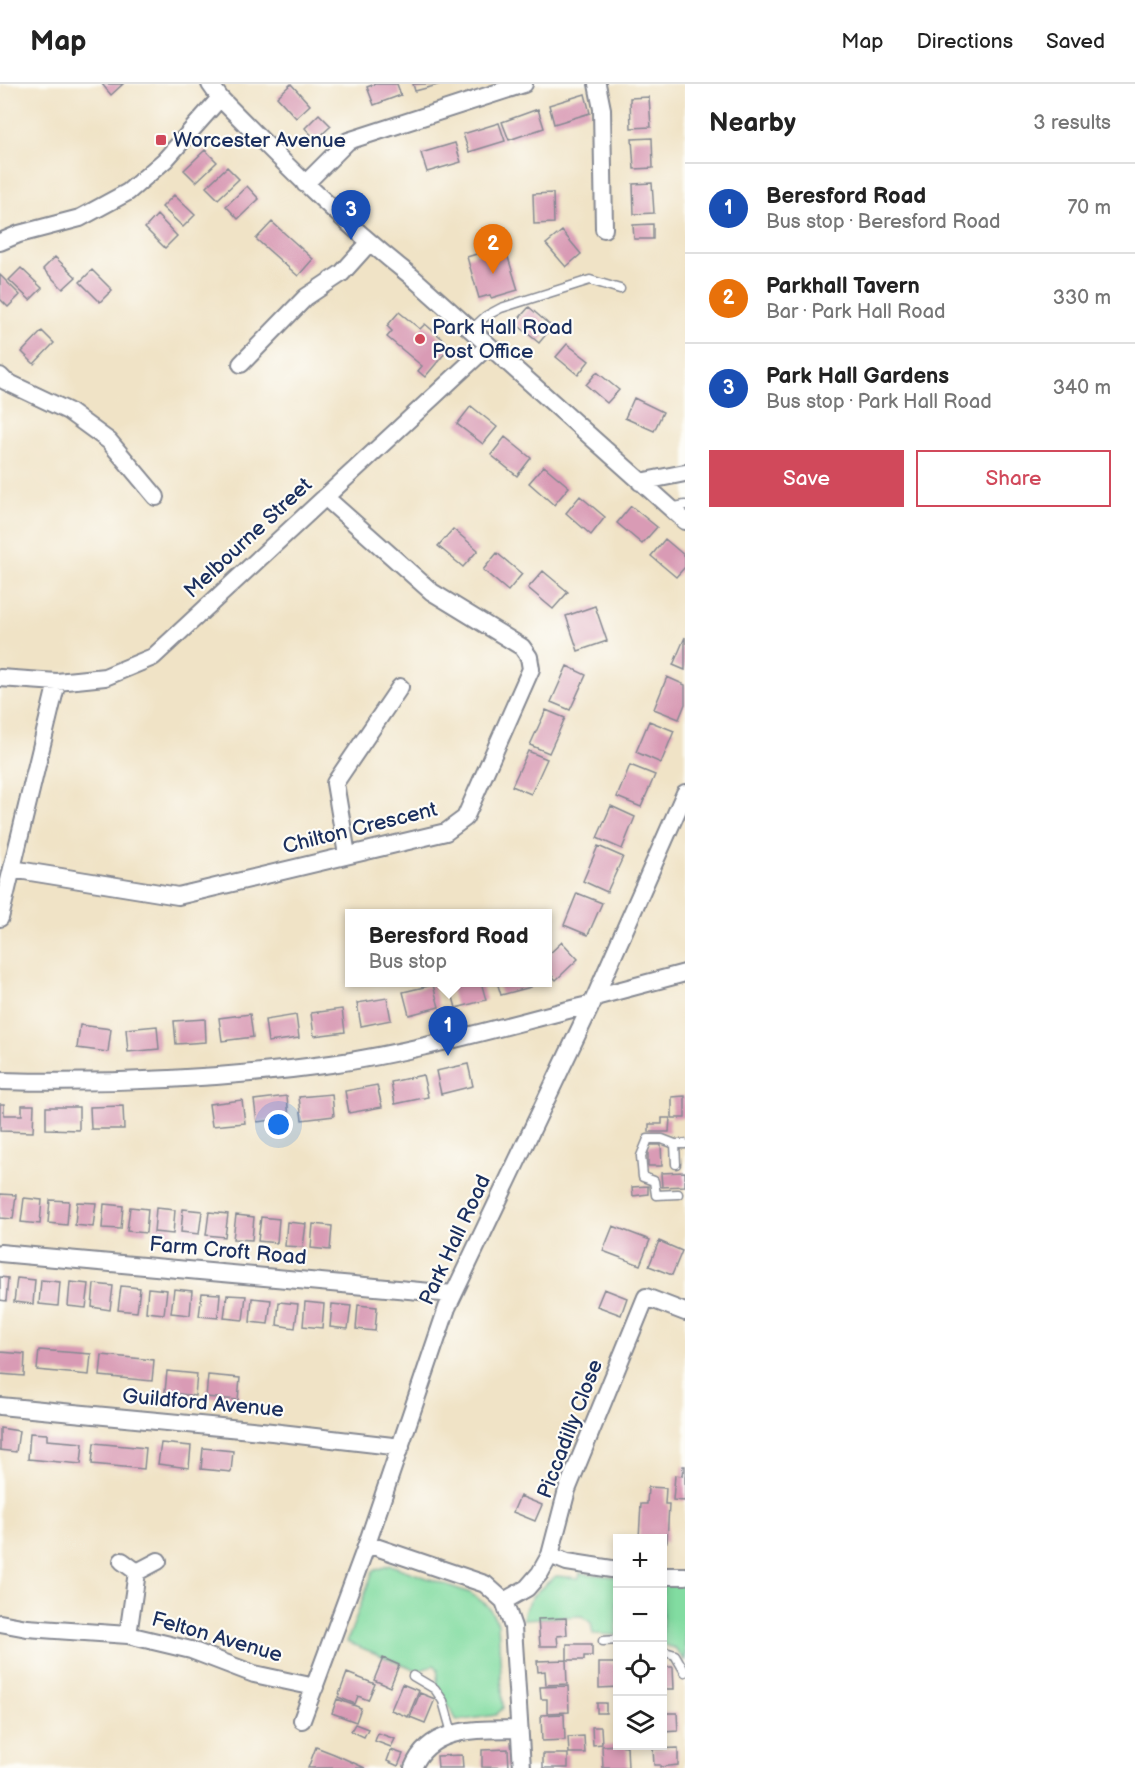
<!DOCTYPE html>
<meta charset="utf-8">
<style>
:root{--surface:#fff;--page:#f6f6f6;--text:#222;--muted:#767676;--line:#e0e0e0;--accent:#d1495b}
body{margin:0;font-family:"Balsamiq Sans",sans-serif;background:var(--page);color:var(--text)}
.controls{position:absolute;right:18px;bottom:18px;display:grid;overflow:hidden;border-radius:0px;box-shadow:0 3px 9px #0003}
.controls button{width:54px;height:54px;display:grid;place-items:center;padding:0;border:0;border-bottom:2px solid var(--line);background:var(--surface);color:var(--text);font:30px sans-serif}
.you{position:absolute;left:279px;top:1041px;width:21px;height:21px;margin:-15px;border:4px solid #fff;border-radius:50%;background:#1a73e8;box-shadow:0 0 0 9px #1a73e833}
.badge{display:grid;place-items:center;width:39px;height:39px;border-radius:50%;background:var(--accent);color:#fff;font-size:20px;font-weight:700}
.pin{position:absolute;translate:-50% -50px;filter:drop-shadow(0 2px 3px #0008)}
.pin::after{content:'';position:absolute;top:32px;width:21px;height:18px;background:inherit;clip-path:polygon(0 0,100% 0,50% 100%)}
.popup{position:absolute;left:345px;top:825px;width:207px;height:78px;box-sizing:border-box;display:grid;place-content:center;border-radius:0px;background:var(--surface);filter:drop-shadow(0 2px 4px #0005);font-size:20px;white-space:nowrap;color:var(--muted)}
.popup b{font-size:22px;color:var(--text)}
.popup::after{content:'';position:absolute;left:50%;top:100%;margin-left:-12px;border:12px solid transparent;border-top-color:var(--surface)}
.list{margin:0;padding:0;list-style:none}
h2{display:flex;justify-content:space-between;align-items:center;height:78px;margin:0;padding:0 24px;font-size:26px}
h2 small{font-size:20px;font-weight:400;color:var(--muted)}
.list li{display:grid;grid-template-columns:39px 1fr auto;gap:18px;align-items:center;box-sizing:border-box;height:90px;padding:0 24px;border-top:2px solid var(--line)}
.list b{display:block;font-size:22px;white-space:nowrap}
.list p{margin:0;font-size:20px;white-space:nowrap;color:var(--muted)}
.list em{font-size:20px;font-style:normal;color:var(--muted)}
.actions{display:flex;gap:12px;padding:18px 24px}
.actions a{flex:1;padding:14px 0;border:2px solid var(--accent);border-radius:0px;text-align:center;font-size:21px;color:var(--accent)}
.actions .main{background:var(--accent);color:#fff}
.icon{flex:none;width:33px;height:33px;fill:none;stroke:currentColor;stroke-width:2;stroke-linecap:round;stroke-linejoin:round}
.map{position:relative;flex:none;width:685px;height:1684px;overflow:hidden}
header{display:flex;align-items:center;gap:36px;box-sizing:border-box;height:84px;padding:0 30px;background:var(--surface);border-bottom:2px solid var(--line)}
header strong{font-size:28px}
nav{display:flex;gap:33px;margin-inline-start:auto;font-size:21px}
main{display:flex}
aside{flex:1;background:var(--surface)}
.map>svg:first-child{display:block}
.green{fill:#82dca1;stroke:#4e8680;stroke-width:1.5}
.building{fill:#d99bb5}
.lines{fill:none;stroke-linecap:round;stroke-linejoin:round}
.lane-casing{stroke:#868992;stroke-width:11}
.street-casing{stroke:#868992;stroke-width:20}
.lane{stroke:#fff;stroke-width:8}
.street{stroke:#fff;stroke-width:16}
.poi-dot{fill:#d1495b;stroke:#fdfcf7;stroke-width:2}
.labels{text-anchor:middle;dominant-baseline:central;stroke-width:4.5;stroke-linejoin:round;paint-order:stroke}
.poi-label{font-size:21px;fill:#1b2f5e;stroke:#fdfcf7;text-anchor:start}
.street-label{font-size:21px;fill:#1b2f5e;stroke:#fdfcf7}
</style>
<header>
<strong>Map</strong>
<nav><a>Map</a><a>Directions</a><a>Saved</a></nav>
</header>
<main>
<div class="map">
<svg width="685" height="1684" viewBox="0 0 685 1684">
<rect width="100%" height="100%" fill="#fdfcf7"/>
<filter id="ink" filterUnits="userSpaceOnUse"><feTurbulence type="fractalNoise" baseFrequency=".0167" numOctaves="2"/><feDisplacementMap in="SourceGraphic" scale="12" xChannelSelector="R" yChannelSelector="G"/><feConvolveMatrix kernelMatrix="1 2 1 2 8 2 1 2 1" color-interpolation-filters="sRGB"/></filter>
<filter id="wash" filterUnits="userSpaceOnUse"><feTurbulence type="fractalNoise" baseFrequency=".008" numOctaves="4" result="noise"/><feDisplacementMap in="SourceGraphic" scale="24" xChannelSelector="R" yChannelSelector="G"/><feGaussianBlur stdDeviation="1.35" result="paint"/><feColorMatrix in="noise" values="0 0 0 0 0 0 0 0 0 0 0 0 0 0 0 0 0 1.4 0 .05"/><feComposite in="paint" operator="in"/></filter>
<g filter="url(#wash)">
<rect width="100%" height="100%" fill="#f0e3c6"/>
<path class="green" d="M 390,1481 L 470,1509 L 488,1522 L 498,1539 L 503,1624 L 496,1631 L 457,1637 L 437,1600 L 438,1585 L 434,1581 L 419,1587 L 347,1558 L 373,1487 Z
M 580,1489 L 617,1493 L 617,1551 L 593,1550 L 591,1539 L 582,1532 L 523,1535 C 526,1513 540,1505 556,1492 L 579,1494 Z
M 662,1498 L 685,1499 L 685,1577 L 675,1564 L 663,1561 Z"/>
<g id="blocks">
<path class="building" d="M 102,0 L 123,0 L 111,11 Z
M 291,0 L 310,21 L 296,34 L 277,13 Z
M 375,0 L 397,0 L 401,11 L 374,21 L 367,3 Z
M 413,0 L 438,0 L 438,1 L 415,7 Z
M 585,10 L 590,29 L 554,40 L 549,21 Z
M 649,13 L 651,43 L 631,44 L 630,14 Z
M 538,25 L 544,44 L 509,56 L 502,38 Z
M 319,30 L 331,42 L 316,56 L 305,44 Z
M 499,39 L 505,57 L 469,68 L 463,50 Z
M 652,54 L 653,84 L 634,85 L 632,55 Z
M 455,59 L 461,78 L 427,88 L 421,69 Z
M 205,66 L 217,78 L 196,98 L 184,86 Z
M 227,83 L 239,95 L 218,115 L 206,103 Z
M 652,99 L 654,129 L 634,130 L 633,100 Z
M 247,102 L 259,115 L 238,135 L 226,122 Z
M 553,109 L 554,139 L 534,140 L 533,110 Z
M 174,111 L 195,131 L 183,143 L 162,123 Z
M 157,131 L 177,152 L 165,164 L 145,144 Z
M 272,138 L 313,175 L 298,192 L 256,155 Z
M 653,140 L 653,155 L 634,155 L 633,141 Z
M 562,147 L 581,170 L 566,183 L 546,160 Z
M 489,166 L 491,175 L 507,170 L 518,206 L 491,214 L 490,211 L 479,214 L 467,173 Z
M 55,173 L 76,193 L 63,205 L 43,185 Z
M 21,184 L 42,204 L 30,216 L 9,196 Z
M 92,186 L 112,206 L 100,218 L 80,198 Z
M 0,191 L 20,211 L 8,223 L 0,215 Z
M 529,223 L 552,243 L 539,259 L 515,239 Z
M 399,228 L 420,245 L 425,240 L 451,262 L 425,293 L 418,287 L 422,282 L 387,253 L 392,247 L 387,242 Z
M 42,247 L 54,259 L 34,280 L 22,268 Z
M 567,260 L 589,277 L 578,291 L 556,273 Z
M 597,288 L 619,306 L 607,319 L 586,301 Z
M 634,314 L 663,328 L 654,347 L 625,334 Z
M 471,322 L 497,343 L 483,360 L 457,340 Z
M 505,353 L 531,374 L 517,392 L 491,371 Z
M 544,382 L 569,403 L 554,421 L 529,399 Z
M 580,412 L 605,433 L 591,451 L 566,429 Z
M 631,422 L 657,443 L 642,460 L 617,439 Z
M 453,445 L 478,466 L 463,483 L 438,462 Z
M 665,455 L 685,472 L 685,483 L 676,493 L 651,472 Z
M 497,469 L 522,490 L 508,507 L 483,486 Z
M 543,487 L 568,508 L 553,525 L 528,504 Z
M 595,522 L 607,557 L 578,567 L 566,532 Z
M 685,553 L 685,586 L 673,581 Z
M 567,582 L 586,591 L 570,626 L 551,618 Z
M 667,593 L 685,601 L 685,620 L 679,635 L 654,625 Z
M 546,626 L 565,634 L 549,669 L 530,661 Z
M 649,637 L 674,647 L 661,679 L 636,668 Z
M 528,667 L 547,675 L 531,710 L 512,702 Z
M 630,681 L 655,691 L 641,723 L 617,713 Z
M 611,722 L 635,733 L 622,765 L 597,754 Z
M 598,762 L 623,773 L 607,808 L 583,797 Z
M 577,809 L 602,819 L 588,851 L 564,841 Z
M 562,858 L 578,875 L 556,896 L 547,887 L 547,872 Z
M 461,898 L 481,898 L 486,916 L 456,924 L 450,902 Z
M 497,898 L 530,898 L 531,903 L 501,911 Z
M 433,901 L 439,923 L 409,931 L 403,908 Z
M 387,914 L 391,936 L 361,942 L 357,919 Z
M 342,925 L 345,948 L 314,952 L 311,929 Z
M 250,930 L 253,953 L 222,957 L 219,934 Z
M 296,931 L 299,954 L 268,958 L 265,936 Z
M 205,935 L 206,958 L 176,960 L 174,937 Z
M 80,941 L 111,945 L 108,968 L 77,964 Z
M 157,942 L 159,965 L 128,968 L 126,945 Z
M 468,980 L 473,1002 L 441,1010 L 436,987 Z
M 423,991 L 428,1013 L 395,1020 L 391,998 Z
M 377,1001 L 382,1023 L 349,1029 L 345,1007 Z
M 332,1010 L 334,1032 L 302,1036 L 299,1013 Z
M 287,1012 L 289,1034 L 257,1038 L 254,1016 Z
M 685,1012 L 685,1034 L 672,1034 L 672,1013 Z
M 242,1016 L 245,1039 L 212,1042 L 209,1020 Z
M 0,1020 L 4,1020 L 4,1031 L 22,1031 L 22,1021 L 34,1021 L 33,1048 L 0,1047 Z
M 123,1022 L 124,1045 L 91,1045 L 90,1023 Z
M 46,1023 L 79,1023 L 79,1046 L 46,1045 Z
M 662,1034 L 670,1034 L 669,1048 L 649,1048 L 649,1040 L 662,1040 Z
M 648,1061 L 661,1061 L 662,1082 L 648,1082 Z
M 685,1088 L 685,1102 L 662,1103 L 661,1089 Z
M 648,1102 L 648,1110 L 633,1112 L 632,1103 Z
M 0,1110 L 16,1111 L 13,1135 L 0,1134 Z
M 24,1114 L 42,1116 L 40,1140 L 21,1138 Z
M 50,1116 L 69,1117 L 67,1141 L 48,1139 Z
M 77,1118 L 96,1119 L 93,1143 L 75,1141 Z
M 104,1120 L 123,1122 L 121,1145 L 102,1144 Z
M 130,1123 L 148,1125 L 146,1149 L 127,1147 Z
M 156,1124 L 175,1126 L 173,1150 L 154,1148 Z
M 183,1125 L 202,1127 L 199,1150 L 181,1148 Z
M 209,1128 L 228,1130 L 225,1153 L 206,1151 Z
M 236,1131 L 254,1133 L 252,1156 L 233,1155 Z
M 261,1133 L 279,1135 L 277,1159 L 258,1157 Z
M 287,1138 L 306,1140 L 303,1163 L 285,1162 Z
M 313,1140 L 332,1142 L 330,1166 L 311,1164 Z
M 613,1142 L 650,1156 L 640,1181 L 603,1167 Z
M 659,1157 L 682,1167 L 672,1191 L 649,1182 Z
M 0,1193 L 8,1194 L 6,1217 L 0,1216 Z
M 17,1194 L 35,1196 L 33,1220 L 14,1218 Z
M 41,1196 L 60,1198 L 58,1222 L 39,1220 Z
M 70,1198 L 89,1200 L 86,1224 L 68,1222 Z
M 94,1200 L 113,1202 L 110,1226 L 92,1223 Z
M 121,1202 L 140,1204 L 137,1228 L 118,1226 Z
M 148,1204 L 167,1206 L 164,1230 L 146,1228 Z
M 174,1205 L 192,1207 L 190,1231 L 171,1229 Z
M 604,1205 L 627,1214 L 621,1231 L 597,1222 Z
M 202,1209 L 220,1210 L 218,1234 L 199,1232 Z
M 227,1211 L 246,1212 L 243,1236 L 224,1234 Z
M 252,1214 L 271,1216 L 268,1240 L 250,1238 Z
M 279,1218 L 298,1220 L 295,1244 L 277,1241 Z
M 305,1218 L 324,1220 L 322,1244 L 303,1242 Z
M 332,1220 L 351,1222 L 348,1245 L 330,1243 Z
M 358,1221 L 377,1223 L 375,1247 L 356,1245 Z
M 39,1266 L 91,1270 L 89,1291 L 37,1286 Z
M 0,1268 L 25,1270 L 24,1292 L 0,1290 Z
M 102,1271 L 154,1276 L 152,1297 L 100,1292 Z
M 167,1287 L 197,1290 L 195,1312 L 165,1308 Z
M 208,1291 L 240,1294 L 238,1316 L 206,1313 Z
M 0,1344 L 19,1347 L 16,1368 L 0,1366 Z
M 30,1349 L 47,1350 L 47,1356 L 83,1359 L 81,1380 L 28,1375 Z
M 94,1359 L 146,1364 L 144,1385 L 92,1380 Z
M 161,1359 L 191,1362 L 189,1384 L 158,1380 Z
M 203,1364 L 233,1367 L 231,1388 L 201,1385 Z
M 683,1382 L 685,1382 L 685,1417 L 673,1416 L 675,1391 L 682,1392 Z
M 648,1403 L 666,1404 L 665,1420 L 669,1420 L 667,1458 L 663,1458 L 662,1454 L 639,1454 L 641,1420 L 647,1420 Z
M 520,1412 L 542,1421 L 535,1437 L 513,1428 Z
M 566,1534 L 567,1551 L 557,1552 L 558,1562 L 540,1562 L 538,1535 Z
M 567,1560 L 592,1560 L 592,1572 L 584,1572 L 584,1576 L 567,1576 Z
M 383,1574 L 399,1581 L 390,1603 L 374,1596 Z
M 566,1576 L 567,1600 L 546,1601 L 545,1587 L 538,1588 L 537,1577 Z
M 599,1579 L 618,1579 L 618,1603 L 599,1604 Z
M 663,1583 L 673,1583 L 674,1605 L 663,1605 Z
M 347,1589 L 375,1600 L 368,1616 L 358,1612 L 355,1620 L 338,1613 Z
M 402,1600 L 419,1607 L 408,1633 L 391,1626 Z
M 568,1602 L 569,1628 L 547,1629 L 547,1615 L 541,1615 L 540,1603 Z
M 420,1609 L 435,1615 L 425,1639 L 410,1633 Z
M 337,1615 L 361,1624 L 356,1638 L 332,1629 Z
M 597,1619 L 606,1619 L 606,1629 L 597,1629 Z
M 663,1629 L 677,1629 L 678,1647 L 663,1648 Z
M 564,1630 L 565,1656 L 542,1657 L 541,1631 Z
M 355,1640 L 368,1645 L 364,1653 L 351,1647 Z
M 592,1643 L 601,1643 L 602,1660 L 593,1661 Z
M 378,1649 L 395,1655 L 391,1663 L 375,1657 Z
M 584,1652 L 585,1669 L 569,1669 L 568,1653 Z
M 618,1661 L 627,1662 L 628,1684 L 603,1684 L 602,1662 Z
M 316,1663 L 334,1670 L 365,1684 L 308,1684 Z
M 678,1664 L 678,1681 L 660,1683 L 660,1681 L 654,1681 L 653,1665 Z
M 508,1665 L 509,1684 L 482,1683 L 482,1666 Z
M 391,1666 L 403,1670 L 398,1682 L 387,1677 Z
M 543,1670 L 568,1670 L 568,1684 L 543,1684 Z
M 462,1671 L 463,1684 L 438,1684 L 437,1672 Z"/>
</g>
</g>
<g filter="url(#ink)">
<use href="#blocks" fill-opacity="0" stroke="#868992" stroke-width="1.5"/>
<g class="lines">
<g class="lane-casing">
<path id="lane" d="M 471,246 L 486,232 L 501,224 L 590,196 L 620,205
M 670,424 L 685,421
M 675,1060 L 662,1055 L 648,1055 L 641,1072 L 643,1093 L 654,1097 L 656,1111 L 678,1110
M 676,1080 L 675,1060 L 685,1060
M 603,1557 L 618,1556
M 662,1567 L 675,1571 L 685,1588
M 413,1592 L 435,1605 L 443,1617 L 452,1649"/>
</g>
<g class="street-casing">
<path id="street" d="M 210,0 L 220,14 C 281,76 342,138 411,192 L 685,437
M 597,0 L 602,25 L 604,145
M 305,100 L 348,57 L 524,0
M 0,158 L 19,150 L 80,134 L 128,108 L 165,76 L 220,14
M 241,280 L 306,213 L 342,189 L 369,159
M 0,292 L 5,297 L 68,327 L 109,357 L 156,413
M 640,398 L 685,389
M 0,594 L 57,598 L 105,593 L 153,573 L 488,262
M 347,771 L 335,699 L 400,603
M 12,785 L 178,812 L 446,748 L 465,734 L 531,585 L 529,573 L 522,563 L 432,508 L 325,413
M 0,834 L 57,598
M 595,913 L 685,889
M 0,997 C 110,1000 222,995 331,980 C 417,968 507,941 592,920
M 0,1169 L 453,1210
M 0,1322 L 272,1348 L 401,1363
M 367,1460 L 485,1500 L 504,1517 L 513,1543 L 522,1684
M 550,1471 L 567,1478 L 618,1486
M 122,1477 L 137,1488 L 158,1477
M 662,1492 L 685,1492
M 504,1517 L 527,1504 L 540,1489 L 550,1471 L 567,1406 L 646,1213 L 685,1228
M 0,1539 L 27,1544 L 128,1551 L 191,1566 L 254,1590 L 315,1603
M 128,1551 L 137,1488
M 302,1636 L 367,1460 L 447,1224 L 595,913 L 685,709
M 413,1684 C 430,1641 480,1646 519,1645"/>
</g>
<use href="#lane" class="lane"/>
<use href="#street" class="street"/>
</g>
</g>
<g class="poi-dot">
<rect x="155" y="50" width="12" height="12" rx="3"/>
<circle cx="420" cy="255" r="6"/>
</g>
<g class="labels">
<g class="poi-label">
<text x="173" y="56">Worcester Avenue</text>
<text x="432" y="243">Park Hall Road<tspan x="432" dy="24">Post Office</tspan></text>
</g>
<g class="street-label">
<text transform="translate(248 454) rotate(-43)">Melbourne Street</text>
<text transform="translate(360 744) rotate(-14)">Chilton Crescent</text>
<text transform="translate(455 1156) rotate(-65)">Park Hall Road</text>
<text transform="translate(228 1167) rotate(5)">Farm Croft Road</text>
<text transform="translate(203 1319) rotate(5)">Guildford Avenue</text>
<text transform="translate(570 1345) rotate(-69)">Piccadilly Close</text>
<text transform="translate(217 1553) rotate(16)">Felton Avenue</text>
</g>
</g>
</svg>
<div class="controls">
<button>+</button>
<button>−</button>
<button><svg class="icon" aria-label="locate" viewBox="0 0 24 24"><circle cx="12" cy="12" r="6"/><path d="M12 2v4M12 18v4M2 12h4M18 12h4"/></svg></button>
<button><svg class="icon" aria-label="layers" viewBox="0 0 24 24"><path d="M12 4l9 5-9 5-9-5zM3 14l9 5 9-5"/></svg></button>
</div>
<div class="you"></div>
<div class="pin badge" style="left:448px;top:972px;background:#1a4fb4">1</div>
<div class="popup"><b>Beresford Road</b>Bus stop</div>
<div class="pin badge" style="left:493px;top:190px;background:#e8710a">2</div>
<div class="pin badge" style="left:351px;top:156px;background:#1a4fb4">3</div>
</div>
<aside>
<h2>Nearby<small>3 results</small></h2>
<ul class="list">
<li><span class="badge" style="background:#1a4fb4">1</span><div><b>Beresford Road</b><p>Bus stop · Beresford Road</p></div><em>70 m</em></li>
<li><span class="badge" style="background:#e8710a">2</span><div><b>Parkhall Tavern</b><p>Bar · Park Hall Road</p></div><em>330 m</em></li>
<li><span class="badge" style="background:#1a4fb4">3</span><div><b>Park Hall Gardens</b><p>Bus stop · Park Hall Road</p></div><em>340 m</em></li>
</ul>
<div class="actions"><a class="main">Save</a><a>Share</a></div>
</aside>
</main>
